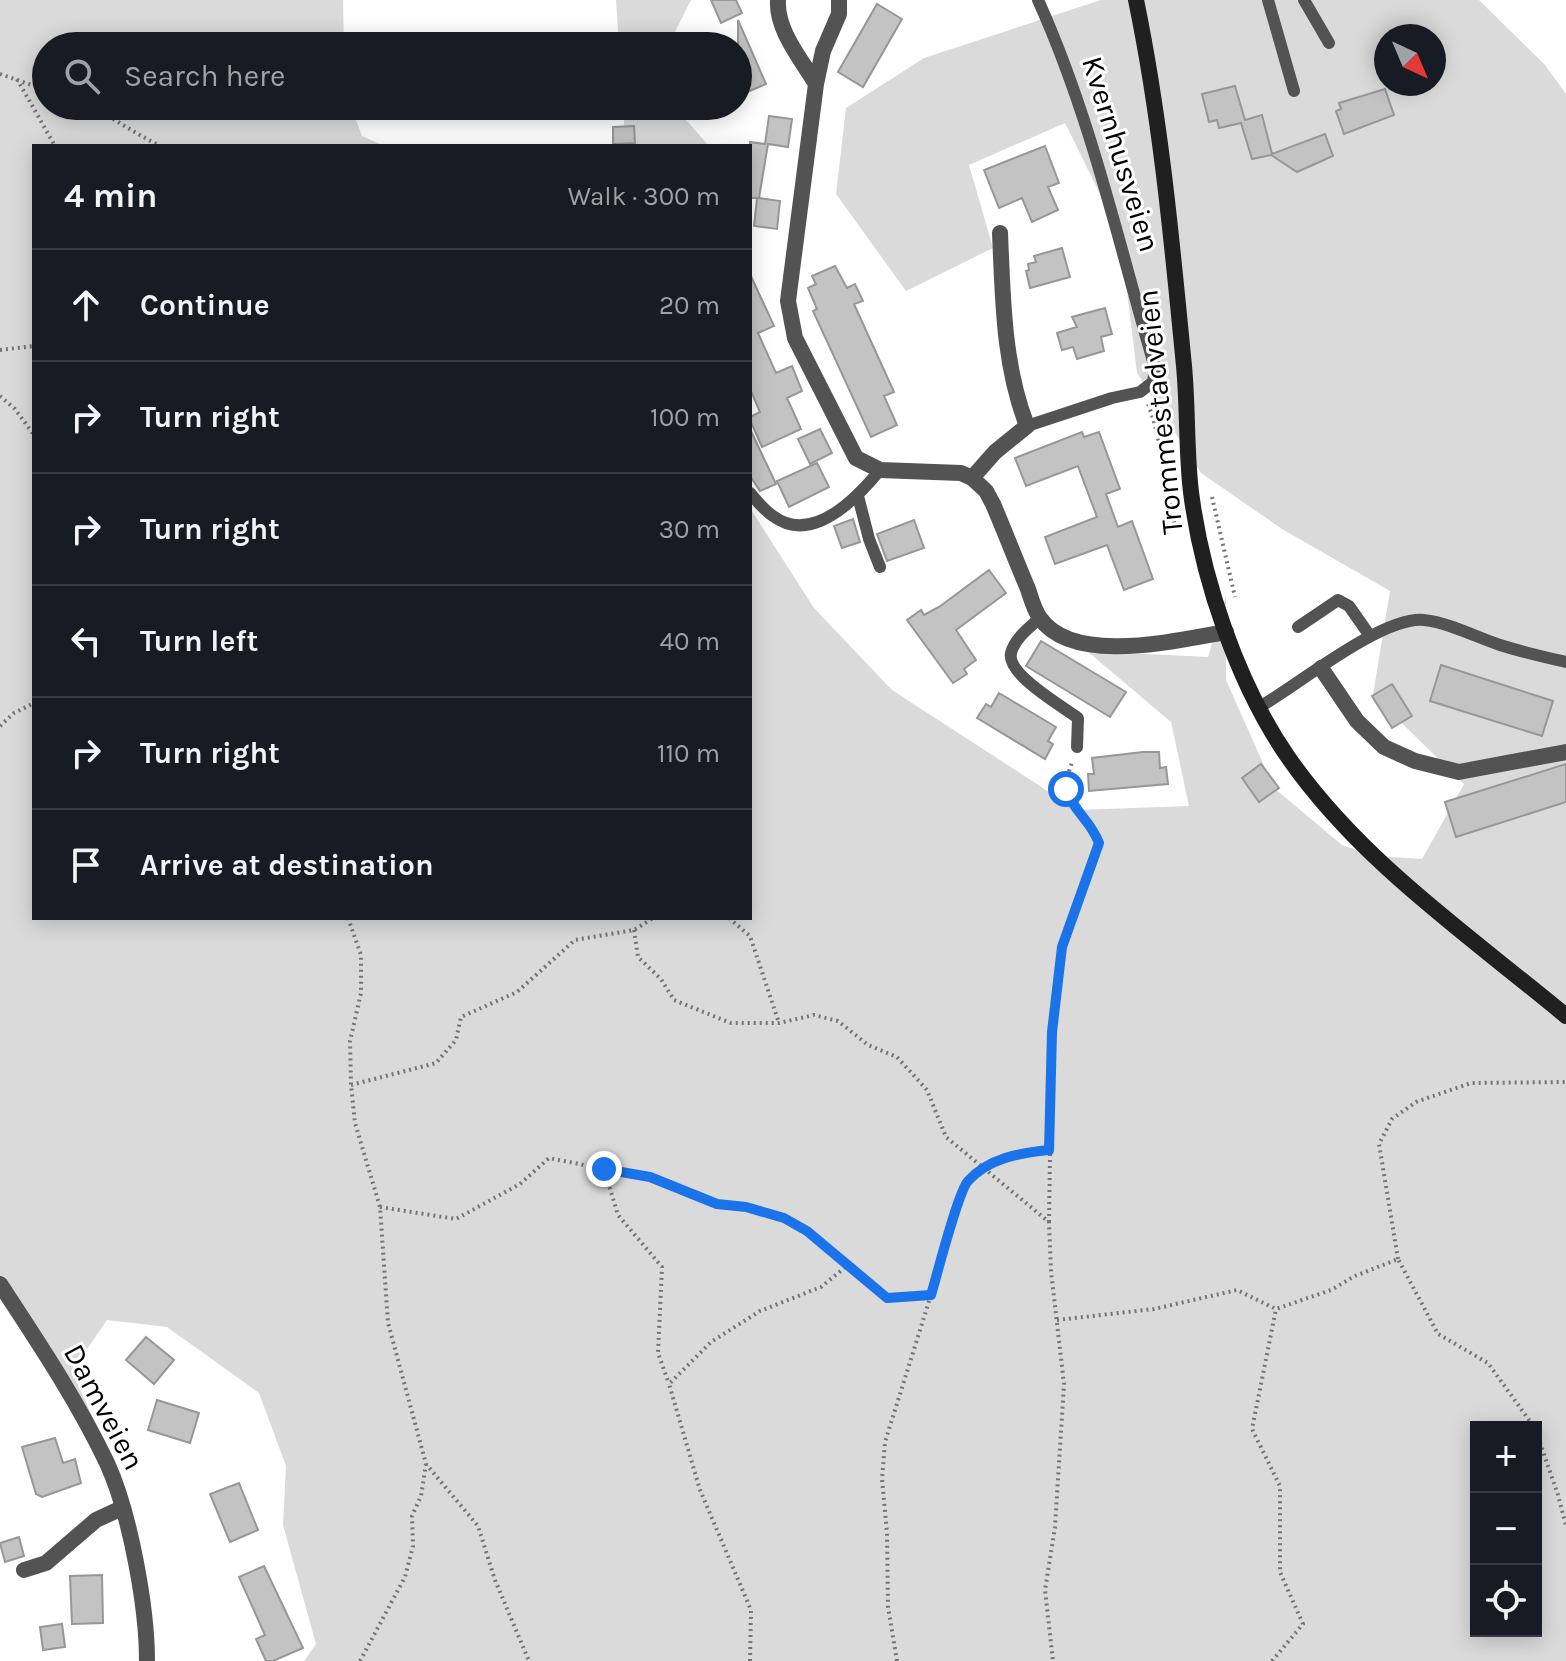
<!DOCTYPE html>
<meta charset="utf-8">
<style>
:root{--surface:#171b24;--page:#20242c;--text:#f1f3f6;--muted:#9ea1a6;--line:#363941}
body{margin:0;font-family:Karla,sans-serif;background:var(--page);color:var(--text)}
.controls{position:absolute;right:24px;bottom:24px;display:grid;overflow:hidden;border-radius:0px;box-shadow:0 4px 20px #0003}
.controls button{width:72px;height:72px;display:grid;place-items:center;padding:0;border:0;border-bottom:2px solid var(--line);background:var(--surface);color:var(--text);font:40px sans-serif}
.compass{position:absolute;left:1374px;top:24px;width:72px;height:72px;border-radius:50%;background:var(--surface);box-shadow:0 4px 20px #0003;rotate:136deg}
.stop{position:absolute;width:24px;height:24px;margin:-18px;border:6px solid #1a73e8;border-radius:50%;background:#fff}
.stop.end{background:#1a73e8;border-color:#fff;box-shadow:0 2px 8px #0008}
.list{margin:0;padding:0;list-style:none}
h2{display:flex;justify-content:space-between;align-items:center;height:104px;margin:0;padding:0 32px;font-size:34px}
h2 small{font-size:26px;font-weight:400;color:var(--muted)}
.list li{display:grid;grid-template-columns:52px 1fr auto;gap:24px;align-items:center;box-sizing:border-box;height:112px;padding:0 32px;border-top:2px solid var(--line)}
.list b{display:block;font-size:30px;white-space:nowrap}
.list em{font-size:26px;font-style:normal;color:var(--muted)}
.icon{flex:none;width:44px;height:44px;fill:none;stroke:currentColor;stroke-width:2;stroke-linecap:round;stroke-linejoin:round}
.map{position:relative;flex:none;width:1566px;height:1661px;overflow:hidden}
.search{position:absolute;background:var(--surface);box-shadow:0 4px 20px #0003;left:32px;top:32px;width:720px;height:88px;display:flex;align-items:center;gap:20px;box-sizing:border-box;padding:0 28px;border-radius:44px;color:var(--muted);font-size:30px}
.panel{position:absolute;background:var(--surface);box-shadow:0 4px 20px #0003;left:32px;top:144px;width:720px;height:776px;border-radius:0px}
.map>svg:first-child{display:block}
.green{fill:#dadada;fill-rule:evenodd}
.building{fill:#c3c3c3;stroke:#979797;stroke-width:2}
.lines{fill:none;stroke-linecap:round;stroke-linejoin:round}
.path{stroke:#757575;stroke-width:4;stroke-dasharray:2 4;stroke-linecap:butt}
.lane{stroke:#535353;stroke-width:12}
.street{stroke:#535353;stroke-width:16}
.secondary{stroke:#202020;stroke-width:16}
.route{stroke:#1a73e8;stroke-width:10}
.labels{text-anchor:middle;dominant-baseline:central;stroke-width:6;stroke-linejoin:round;paint-order:stroke}
.street-label{font-size:30px;fill:#000;stroke:#fff}
</style>
<div class="map">
<svg width="1566" height="1661" viewBox="0 0 1566 1661">
<rect width="100%" height="100%" fill="#fff"/>
<path class="green" d="M 0,0 L 343,0 L 344,46 L 46,46 L 46,106 L 351,106 L 362,136 L 385,146 L 34,146 L 34,918 L 750,918 L 750,508 L 814,608 L 892,690 L 1077,810 L 1189,806 L 1171,722 L 1087,651 L 1208,657 L 1226,596 L 1226,680 L 1274,788 L 1342,845 L 1376,856 L 1422,859 L 1464,784 L 1373,695 L 1390,591 L 1282,529 L 1201,473 L 1137,373 L 1124,267 L 1100,194 L 1065,123 L 969,165 L 993,248 L 906,291 L 836,194 L 846,108 L 924,58 L 1101,0 L 1479,0 L 1545,65 L 1566,94 L 1566,1661 L 304,1661 L 316,1644 L 283,1525 L 286,1466 L 259,1393 L 167,1327 L 107,1320 L 72,1371 L 93,1418 L 89,1420 L 0,1287 ZM 1386,36 L 1434,36 L 1434,84 L 1386,84 ZM 1476,1427 L 1536,1427 L 1536,1631 L 1476,1631 Z
M 616,0 L 691,0 L 668,46 L 619,46 Z
M 624,106 L 674,106 L 709,146 L 624,146 Z"/>
<path class="building" d="M 711,0 L 736,0 L 742,13 L 721,23 Z
M 877,4 L 902,19 L 863,87 L 838,72 Z
M 738,20 L 766,84 L 738,96 Z
M 1235,86 L 1245,120 L 1262,115 L 1272,154 L 1325,134 L 1333,156 L 1297,172 L 1271,155 L 1252,159 L 1241,123 L 1219,128 L 1217,120 L 1209,122 L 1202,94 Z
M 1385,89 L 1394,115 L 1344,134 L 1336,111 L 1341,109 L 1339,103 Z
M 769,116 L 792,119 L 788,147 L 768,144 L 759,198 L 780,201 L 777,229 L 754,226 L 757,198 L 750,198 L 750,142 L 765,144 Z
M 634,126 L 635,143 L 613,144 L 613,127 Z
M 1045,146 L 1059,183 L 1048,187 L 1058,210 L 1032,222 L 1022,198 L 999,208 L 984,170 Z
M 1062,248 L 1070,277 L 1030,288 L 1026,271 L 1029,270 L 1028,264 L 1036,262 L 1034,256 Z
M 835,266 L 847,288 L 855,284 L 863,301 L 854,304 L 894,392 L 884,396 L 897,425 L 871,437 L 813,311 L 817,309 L 808,288 L 816,284 L 812,276 Z
M 750,274 L 774,326 L 758,333 L 776,373 L 792,366 L 802,391 L 787,398 L 801,429 L 762,447 L 750,420 L 750,417 L 760,412 L 750,389 Z
M 1105,308 L 1112,334 L 1101,337 L 1104,351 L 1077,359 L 1073,347 L 1062,350 L 1057,333 L 1077,327 L 1072,317 Z
M 750,429 L 776,484 L 760,491 L 750,476 Z
M 820,429 L 832,453 L 810,464 L 798,439 Z
M 1082,432 L 1084,437 L 1099,432 L 1120,489 L 1106,494 L 1118,527 L 1132,521 L 1153,579 L 1124,590 L 1107,545 L 1055,564 L 1045,537 L 1097,517 L 1079,469 L 1078,466 L 1026,486 L 1015,458 Z
M 817,463 L 829,487 L 789,507 L 777,481 Z
M 853,519 L 860,542 L 842,548 L 834,526 Z
M 914,520 L 924,548 L 887,561 L 877,534 Z
M 989,570 L 1006,593 L 956,630 L 976,660 L 964,669 L 967,674 L 953,683 L 907,620 L 921,610 L 924,615 L 939,607 Z
M 1041,641 L 1126,692 L 1110,717 L 1026,666 Z
M 1441,665 L 1553,701 L 1542,736 L 1430,701 Z
M 1392,684 L 1412,716 L 1392,728 L 1372,696 Z
M 999,693 L 1056,727 L 1048,741 L 1053,744 L 1045,759 L 977,718 L 986,704 L 991,707 Z
M 1143,752 L 1159,752 L 1160,768 L 1166,767 L 1168,784 L 1089,791 L 1088,774 L 1094,774 L 1092,758 Z
M 1261,764 L 1279,788 L 1259,802 L 1242,778 Z
M 1566,764 L 1566,802 L 1456,837 L 1445,802 Z
M 146,1337 L 174,1360 L 154,1384 L 126,1360 Z
M 157,1400 L 199,1413 L 190,1443 L 148,1430 Z
M 55,1438 L 63,1463 L 75,1459 L 81,1483 L 42,1497 L 36,1494 L 22,1447 Z
M 239,1483 L 258,1530 L 230,1542 L 210,1494 Z
M 19,1537 L 24,1556 L 5,1562 L 0,1543 Z
M 264,1566 L 303,1648 L 273,1661 L 266,1661 L 256,1639 L 265,1635 L 239,1577 Z
M 102,1575 L 103,1623 L 72,1624 L 70,1576 Z
M 62,1624 L 65,1647 L 43,1650 L 40,1627 Z"/>
<g class="lines">
<path class="path" d="M 0,74 L 46,90
M 17,79 L 55,146
M 86,106 C 113,116 134,134 161,146
M 0,350 L 34,346
M 0,396 L 15,409 L 34,435
M 1148,404 C 1164,445 1164,490 1177,532
M 1212,497 L 1235,597
M 0,726 L 14,713 L 34,703
M 348,918 L 361,955 L 361,993 L 350,1041 L 351,1085 L 355,1123 L 380,1207 L 388,1323 L 426,1464 L 478,1526 L 495,1580 L 529,1661
M 729,918 L 750,936 L 779,1023
M 634,930 L 638,957 L 661,979 L 674,1000 L 731,1023 L 779,1023 L 814,1015 L 838,1021 L 868,1045 L 897,1057 L 927,1090 L 946,1137 L 1049,1222 L 1051,1271 L 1064,1384 L 1055,1527 L 1045,1590 L 1053,1661
M 351,1085 L 436,1063 L 456,1040 L 461,1017 L 517,992 L 575,940 L 634,930 L 653,918
M 604,1169 L 650,1177 L 717,1204 L 746,1207 L 784,1218 L 807,1231 L 848,1265
M 380,1207 L 456,1219 L 520,1184 L 549,1158 L 604,1169 L 618,1215 L 662,1267 L 658,1353 L 669,1384
M 1049,1222 L 1052,1032 L 1062,947 L 1099,843 C 1084,805 1053,810 1073,760
M 1398,1259 L 1379,1144 L 1392,1119 L 1416,1102 L 1471,1083 L 1566,1082
M 1057,1320 L 1154,1309 L 1237,1290 L 1276,1309 L 1331,1290 L 1355,1276 L 1398,1259 L 1438,1334 L 1488,1363 L 1534,1427
M 1536,1431 L 1558,1495 L 1566,1526
M 360,1661 L 405,1577 L 413,1546 L 412,1516 L 421,1496 L 426,1464
M 750,1661 L 751,1610 L 700,1490 L 669,1384 L 711,1342 L 760,1311 L 821,1287 L 848,1265 L 887,1298 L 931,1295 L 965,1184 L 982,1168 L 1016,1153 L 1049,1150
M 897,1661 L 888,1607 L 887,1533 L 882,1479 L 885,1442 L 931,1295
M 1272,1661 L 1303,1624 L 1280,1572 L 1280,1486 L 1252,1429 L 1276,1309"/>
<path class="lane" d="M 1268,0 L 1294,91
M 1304,0 L 1329,43
M 1027,426 L 1112,398 L 1140,392 L 1153,382 L 1155,368 C 1119,245 1091,117 1038,0
M 750,493 C 757,501 764,510 773,516 C 812,545 857,498 880,470
M 858,496 L 869,539 L 880,567
M 1040,618 C 1029,628 1015,638 1011,653 C 1006,674 1062,706 1078,718 L 1077,747
M 1298,627 L 1338,600 L 1349,606 L 1370,636
M 1258,708 C 1298,685 1382,616 1424,620 C 1450,623 1476,637 1500,645 C 1522,652 1544,657 1566,662"/>
<path class="street" d="M 778,0 C 776,30 801,59 816,84
M 839,0 L 839,14 L 823,51 L 816,84 L 788,301 L 795,338 L 856,458 L 880,470 L 961,473 L 972,478 L 986,491 L 993,504 C 1005,532 1016,561 1028,589 C 1031,598 1034,610 1040,618 C 1073,666 1178,640 1226,632
M 972,478 L 995,452 L 1027,426 C 1003,364 1003,299 1000,233
M 1321,668 L 1357,721 L 1384,747 L 1415,761 L 1459,772 L 1566,752
M 0,1284 C 38,1342 77,1400 107,1463 C 130,1513 147,1607 147,1661
M 24,1570 L 46,1563 L 96,1520 L 122,1508"/>
<path class="secondary" d="M 1136,0 C 1161,121 1172,243 1184,366 C 1188,408 1186,450 1191,492 C 1202,579 1238,685 1288,757 C 1360,861 1470,936 1566,1016"/>
</g>
<g class="lines">
<path class="route" d="M 604,1169 L 650,1177 L 717,1204 L 746,1207 L 784,1218 L 807,1231 L 887,1298 L 931,1295 C 937,1275 958,1192 968,1181 C 989,1158 1019,1153 1049,1150 L 1052,1032 L 1062,947 L 1099,843 C 1090,819 1075,814 1066,789"/>
</g>
<g class="labels">
<g class="street-label">
<text transform="translate(1121 154) rotate(73)">Kvernhusveien</text>
<text transform="translate(1160 412) rotate(-96)">Trommestadveien</text>
<text transform="translate(104 1407) rotate(62)">Damveien</text>
</g>
</g>
</svg>
<div class="controls">
<button>+</button>
<button>−</button>
<button><svg class="icon" aria-label="locate" viewBox="0 0 24 24"><circle cx="12" cy="12" r="6"/><path d="M12 2v4M12 18v4M2 12h4M18 12h4"/></svg></button>
</div>
<svg class="compass" viewBox="-18 -18 36 36"><path d="M0-13l5 13h-10z" fill="#e53935"/><path d="M0 13l5-13h-10z" fill="#9ea1a6"/></svg>
<div class="stop" style="left:1066px;top:789px"></div>
<div class="stop end" style="left:604px;top:1169px"></div>
<div class="search"><svg class="icon" aria-label="search" viewBox="0 0 24 24"><circle cx="10" cy="10" r="6"/><path d="M15 15l6 6"/></svg>Search here</div>
<section class="panel">
<h2>4 min<small>Walk · 300 m</small></h2>
<ul class="list">
<li><svg class="icon" aria-label="ahead" viewBox="0 0 24 24"><path d="M12 20V5M6 11l6-6 6 6"/></svg><div><b>Continue</b></div><em>20 m</em></li>
<li><svg class="icon" aria-label="right" viewBox="0 0 24 24"><path d="M7 20v-9h11M14 6l5 5-5 5"/></svg><div><b>Turn right</b></div><em>100 m</em></li>
<li><svg class="icon" aria-label="right" viewBox="0 0 24 24"><path d="M7 20v-9h11M14 6l5 5-5 5"/></svg><div><b>Turn right</b></div><em>30 m</em></li>
<li><svg class="icon" aria-label="left" viewBox="0 0 24 24"><path d="M17 20v-9H6M10 6l-5 5 5 5"/></svg><div><b>Turn left</b></div><em>40 m</em></li>
<li><svg class="icon" aria-label="right" viewBox="0 0 24 24"><path d="M7 20v-9h11M14 6l5 5-5 5"/></svg><div><b>Turn right</b></div><em>110 m</em></li>
<li><svg class="icon" aria-label="arrive" viewBox="0 0 24 24"><path d="M6 21V4h12l-3 4 3 4H6"/></svg><div><b>Arrive at destination</b></div></li>
</ul>
</section>
</div>
